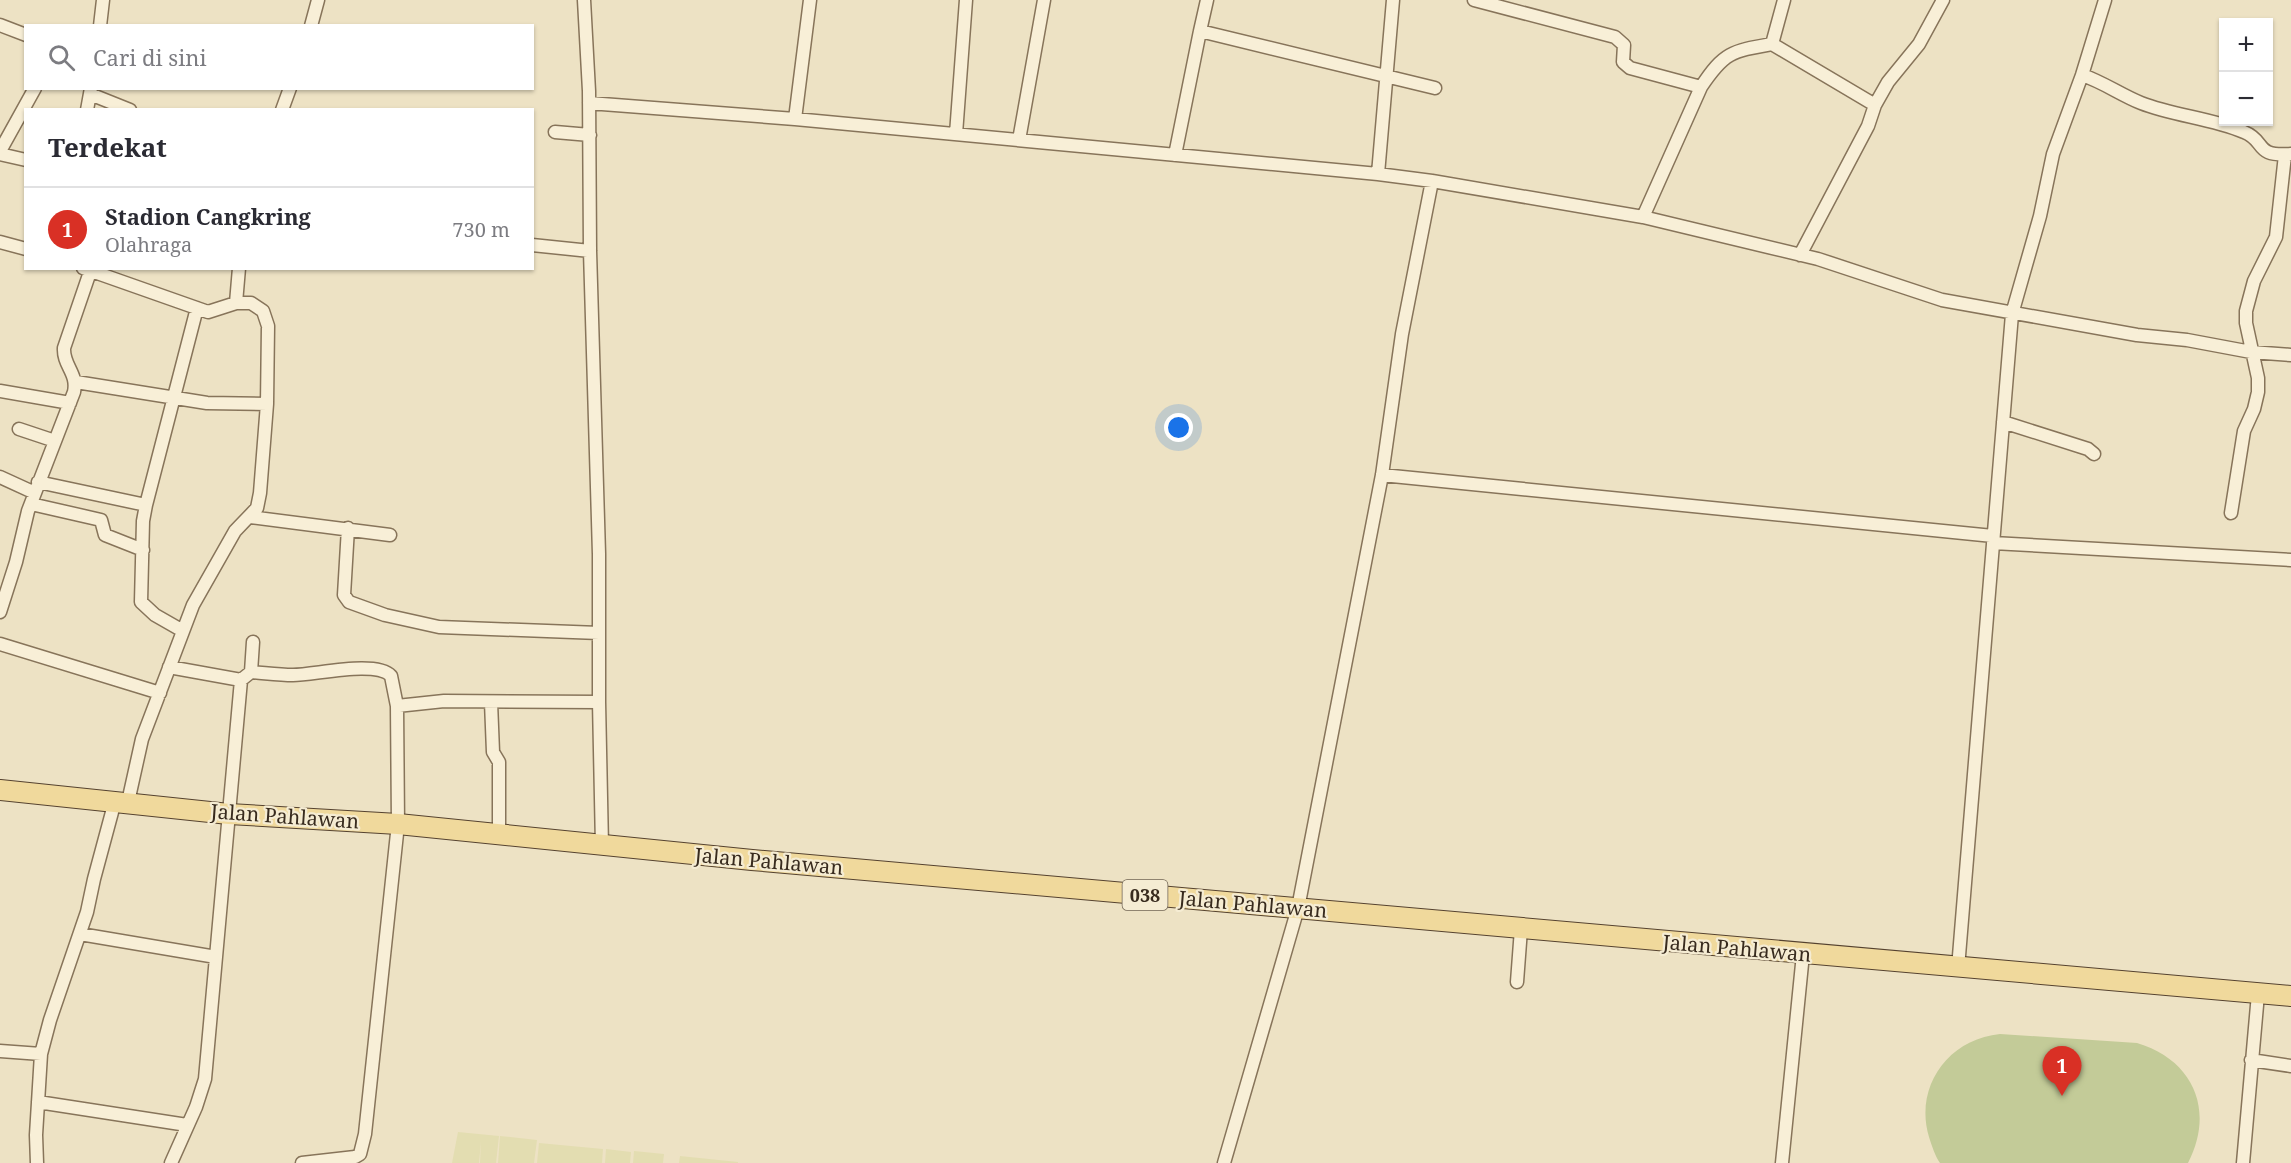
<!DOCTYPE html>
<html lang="id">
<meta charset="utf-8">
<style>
:root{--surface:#fff;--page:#f2f2f3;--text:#2b2b33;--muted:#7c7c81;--line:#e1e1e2;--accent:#d93025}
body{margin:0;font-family:"Noto Serif",serif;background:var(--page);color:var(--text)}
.controls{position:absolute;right:18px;top:18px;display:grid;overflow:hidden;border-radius:0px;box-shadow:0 2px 4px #0004}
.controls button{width:54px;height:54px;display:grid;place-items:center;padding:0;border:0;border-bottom:2px solid var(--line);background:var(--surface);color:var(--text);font:30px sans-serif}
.you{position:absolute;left:1179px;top:428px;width:21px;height:21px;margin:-15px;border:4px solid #fff;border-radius:50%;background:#1a73e8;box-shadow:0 0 0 9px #1a73e833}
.badge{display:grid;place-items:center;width:39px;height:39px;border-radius:50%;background:var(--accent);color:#fff;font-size:20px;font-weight:700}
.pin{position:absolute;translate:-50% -50px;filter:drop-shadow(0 2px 3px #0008)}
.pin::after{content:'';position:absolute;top:32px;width:21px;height:18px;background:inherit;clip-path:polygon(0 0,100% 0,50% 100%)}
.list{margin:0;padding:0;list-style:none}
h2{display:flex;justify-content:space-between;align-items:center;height:78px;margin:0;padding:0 24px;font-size:26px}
h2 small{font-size:20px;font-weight:400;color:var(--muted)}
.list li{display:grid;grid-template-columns:39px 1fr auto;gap:18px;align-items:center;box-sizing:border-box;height:84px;padding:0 24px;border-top:2px solid var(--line)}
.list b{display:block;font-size:22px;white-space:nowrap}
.list p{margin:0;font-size:20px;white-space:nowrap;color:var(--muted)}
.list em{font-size:20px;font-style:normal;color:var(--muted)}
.icon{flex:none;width:33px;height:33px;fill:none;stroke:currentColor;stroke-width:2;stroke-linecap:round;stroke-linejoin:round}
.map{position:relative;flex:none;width:2291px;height:1163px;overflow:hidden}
.search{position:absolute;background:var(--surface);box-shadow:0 2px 4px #0004;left:24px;top:24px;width:510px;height:66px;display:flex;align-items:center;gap:15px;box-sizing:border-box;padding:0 21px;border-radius:0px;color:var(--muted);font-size:22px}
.panel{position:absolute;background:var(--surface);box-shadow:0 2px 4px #0004;left:24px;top:108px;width:510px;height:162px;border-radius:0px}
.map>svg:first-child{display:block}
.farmland{fill:#e3ddb1}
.green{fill:#c3cb98}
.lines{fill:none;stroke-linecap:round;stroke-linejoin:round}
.minor-casing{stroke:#87745a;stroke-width:15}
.primary-casing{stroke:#55422f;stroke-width:22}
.minor{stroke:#f8efd7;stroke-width:12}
.primary{stroke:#f0d99c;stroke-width:20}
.labels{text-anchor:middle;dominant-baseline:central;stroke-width:4.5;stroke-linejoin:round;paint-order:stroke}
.shield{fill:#f5ecd3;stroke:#716554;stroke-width:1.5}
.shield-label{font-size:18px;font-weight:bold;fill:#382b1e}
.street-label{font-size:20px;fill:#382b1e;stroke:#f5ecd3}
</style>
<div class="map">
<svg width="2291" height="1163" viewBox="0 0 2291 1163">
<rect width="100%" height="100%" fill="#ede2c4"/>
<path class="farmland" d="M 458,1132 L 499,1136 L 496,1163 L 480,1163 L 481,1141 L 479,1163 L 452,1163 Z
M 500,1136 L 537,1140 L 534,1163 L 498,1163 Z
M 539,1143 L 603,1149 L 602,1163 L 537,1163 Z
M 606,1149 L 631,1152 L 630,1163 L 605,1163 Z
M 634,1151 L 664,1154 L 663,1163 L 633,1163 Z
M 680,1156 L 738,1162 L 738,1163 L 679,1163 Z"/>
<path class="green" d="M 2000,1034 L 2137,1043 C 2194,1060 2215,1111 2188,1163 L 1940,1163 C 1935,1156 1932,1146 1929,1137 C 1914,1087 1948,1039 2000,1034 Z"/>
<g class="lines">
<g class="minor-casing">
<path id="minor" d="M 584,0 L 589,91 L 590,251 L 599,554 L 599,702 L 602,846
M 1207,0 L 1200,31 L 1435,88
M 1474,0 L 1615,37 L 1624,45 L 1623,62 L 1630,68 L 1701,87 L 1643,217
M 0,25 L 26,35
M 100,26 L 103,0
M 311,26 L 318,0
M 1772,44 L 1784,0
M 2082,75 C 2103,82 2121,95 2141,103 C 2174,116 2211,118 2244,132 C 2267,141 2253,157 2291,154
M 1701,87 C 1724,52 1732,51 1772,44 L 1875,105 L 1868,126 L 1800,255
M 90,94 L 130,110
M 589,103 L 795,119 L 1378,174 L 1432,181 L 1643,217 L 1818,259 L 1942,300 L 2137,335 L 2187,340 L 2251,352 L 2291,355
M 1875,105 L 1888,82 L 1919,44 L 1943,0
M 87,110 L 91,88
M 282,110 L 290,88
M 795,119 L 810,0
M 555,132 L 590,135
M 956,134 L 966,0
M 1019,140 L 1044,0
M 0,151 L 35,88
M 0,154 L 26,160
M 1175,155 L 1200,31
M 1378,174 L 1393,0
M 0,242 L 26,249
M 532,245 L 590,251
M 83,268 L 208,312 L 236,303 L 251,303 L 263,311 L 268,326 L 267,404 L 260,493 L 257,508 L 235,531 L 193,605 L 142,739 L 128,802
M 236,303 L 239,268
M 76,382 L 207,403 L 267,404
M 0,391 L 70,403
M 2003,422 L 2088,449 L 2094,454
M 19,429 L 55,441
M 1382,475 L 1993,536
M 0,477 L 35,493
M 38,482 L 146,505
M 31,504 L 101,520 L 105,535 L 143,550
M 2231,513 L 2244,431 L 2254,409 L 2258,392 L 2258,378 L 2246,323 L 2246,311 L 2254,281 L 2276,237 L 2285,155
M 250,517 L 390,535
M 348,528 L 344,595 L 349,602 L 385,615 L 439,627 L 599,633
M 1993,543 L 2291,560
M 0,612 L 16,562 L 28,511 L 74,392 C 78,373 63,366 64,348 L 90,272
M 183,631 L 155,615 L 141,602 L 143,521 L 146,505 L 197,308
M 0,644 L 160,693
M 169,667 L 241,680
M 251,672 L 253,642
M 491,702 L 493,752 L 499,762 L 499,835
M 397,706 L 444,701 L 599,702
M 80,934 L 216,957
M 1958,968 L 2012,314 L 2040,216 L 2053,154 L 2082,75 L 2105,0
M 1517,982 L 1521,929
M 0,1051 L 41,1054
M 2251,1060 L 2291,1066
M 38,1102 L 187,1125
M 37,1163 L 36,1135 L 41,1054 L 50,1020 L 87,912 L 94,879 L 115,801
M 171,1163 L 196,1107 L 205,1079 L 241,680 L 251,672 C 265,673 279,675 293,675 C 315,675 376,660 391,676 L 397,706 L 398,824 L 365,1134 L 360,1154 L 355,1157 L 302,1163
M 1224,1163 L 1298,908 L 1382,475 L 1402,334 L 1432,181
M 1782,1163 L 1803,954
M 2243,1163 L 2258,994"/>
</g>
<g class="primary-casing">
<path id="primary" d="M 0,790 L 229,814 L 398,824 L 752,860 L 2291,996"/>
</g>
<use href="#minor" class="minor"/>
<use href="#primary" class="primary"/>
</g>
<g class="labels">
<rect class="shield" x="1122.5" y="880" width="45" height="30" rx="4.5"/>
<g class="shield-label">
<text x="1145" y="895">038</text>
</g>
<g class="street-label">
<text transform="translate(285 816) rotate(4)">Jalan Pahlawan</text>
<text transform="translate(769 861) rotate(5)">Jalan Pahlawan</text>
<text transform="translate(1253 904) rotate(5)">Jalan Pahlawan</text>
<text transform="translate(1737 948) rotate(5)">Jalan Pahlawan</text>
</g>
</g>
</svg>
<div class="controls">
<button>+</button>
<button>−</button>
</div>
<div class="you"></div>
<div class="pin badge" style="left:2062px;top:1096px">1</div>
<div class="search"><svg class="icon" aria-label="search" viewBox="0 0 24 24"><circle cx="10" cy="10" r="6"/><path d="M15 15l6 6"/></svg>Cari di sini</div>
<section class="panel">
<h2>Terdekat<small></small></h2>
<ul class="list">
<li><span class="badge">1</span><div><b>Stadion Cangkring</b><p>Olahraga</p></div><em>730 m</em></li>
</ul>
</section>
</div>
